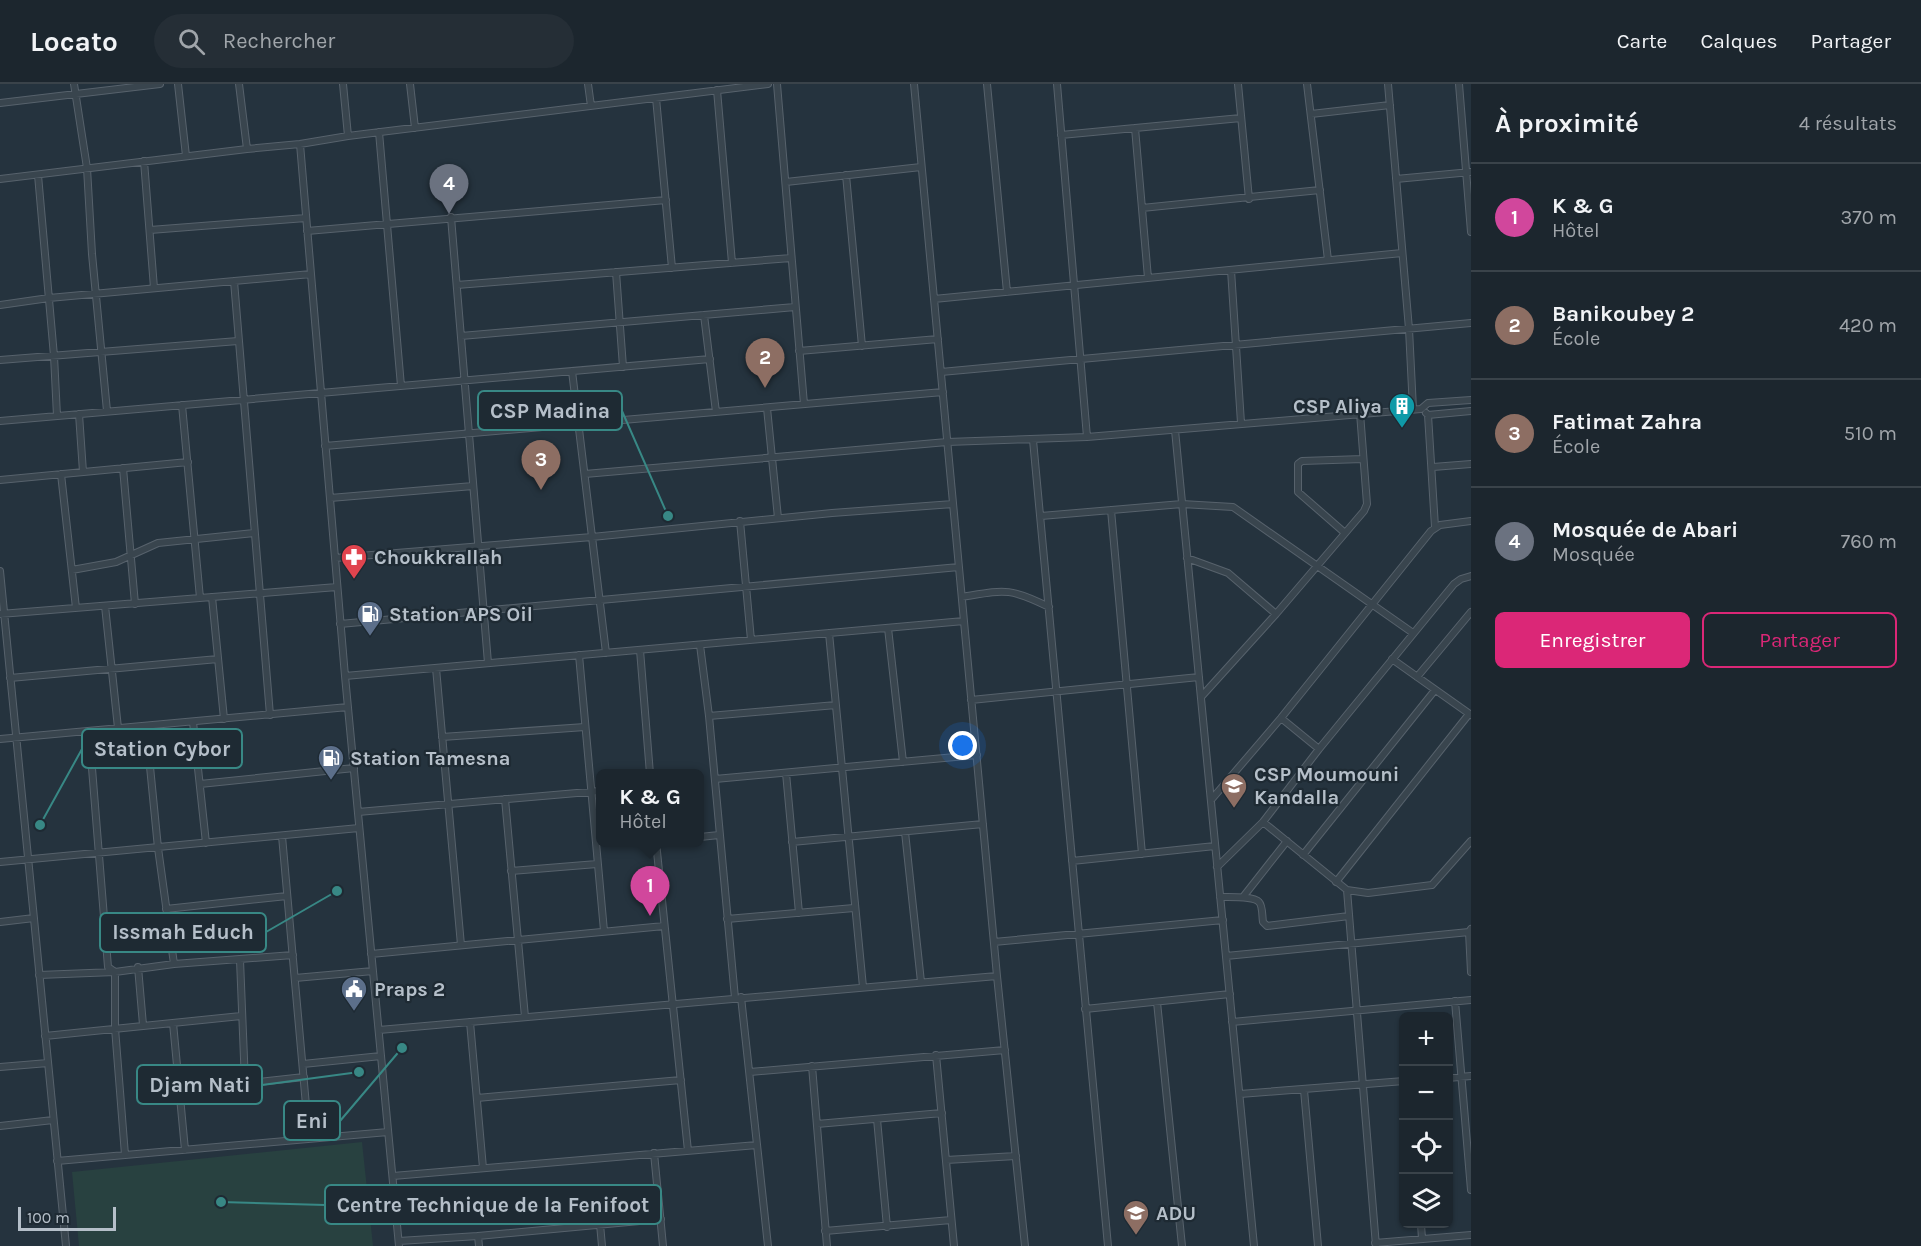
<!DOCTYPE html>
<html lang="fr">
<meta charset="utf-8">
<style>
:root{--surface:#1c262e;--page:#252e36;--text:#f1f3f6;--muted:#a0a5aa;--line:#3a434a;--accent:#db2777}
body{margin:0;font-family:Karla,sans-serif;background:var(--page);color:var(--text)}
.controls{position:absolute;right:18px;bottom:18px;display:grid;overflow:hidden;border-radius:9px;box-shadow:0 2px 4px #0004}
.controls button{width:54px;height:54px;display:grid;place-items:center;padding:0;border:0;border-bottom:2px solid var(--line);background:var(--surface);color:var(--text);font:30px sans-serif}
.scale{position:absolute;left:18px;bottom:15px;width:98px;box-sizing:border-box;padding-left:6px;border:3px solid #b5bfc9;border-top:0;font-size:16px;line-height:21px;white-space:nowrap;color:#b5bfc9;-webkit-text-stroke:4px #1e2a33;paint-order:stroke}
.you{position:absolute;left:963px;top:662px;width:21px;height:21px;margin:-15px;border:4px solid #fff;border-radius:50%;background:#1a73e8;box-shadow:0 0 0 9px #1a73e833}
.badge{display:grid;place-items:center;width:39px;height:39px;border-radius:50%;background:var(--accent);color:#fff;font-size:20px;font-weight:700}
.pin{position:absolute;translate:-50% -50px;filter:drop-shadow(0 2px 3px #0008)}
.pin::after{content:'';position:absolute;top:32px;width:21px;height:18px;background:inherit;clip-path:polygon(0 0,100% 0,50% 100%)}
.popup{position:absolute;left:596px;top:685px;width:108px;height:78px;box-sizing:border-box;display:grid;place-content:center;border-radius:9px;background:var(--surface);filter:drop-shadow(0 2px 4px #0005);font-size:20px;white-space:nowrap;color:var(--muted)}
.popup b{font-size:22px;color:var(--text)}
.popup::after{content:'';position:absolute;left:50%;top:100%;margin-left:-12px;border:12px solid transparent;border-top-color:var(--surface)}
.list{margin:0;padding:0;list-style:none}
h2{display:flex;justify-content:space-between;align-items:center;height:78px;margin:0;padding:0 24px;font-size:26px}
h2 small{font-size:20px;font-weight:400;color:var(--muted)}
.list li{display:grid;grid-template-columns:39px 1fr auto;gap:18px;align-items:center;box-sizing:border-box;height:108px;padding:0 24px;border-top:2px solid var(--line)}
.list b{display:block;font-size:22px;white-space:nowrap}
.list p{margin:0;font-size:20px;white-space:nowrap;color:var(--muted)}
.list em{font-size:20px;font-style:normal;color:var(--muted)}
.actions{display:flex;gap:12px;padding:18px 24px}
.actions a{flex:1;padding:14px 0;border:2px solid var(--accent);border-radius:9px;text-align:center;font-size:21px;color:var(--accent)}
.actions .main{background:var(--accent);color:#fff}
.icon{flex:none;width:33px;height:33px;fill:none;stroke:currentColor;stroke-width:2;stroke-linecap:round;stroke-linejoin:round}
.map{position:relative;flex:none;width:1471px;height:1162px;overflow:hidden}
header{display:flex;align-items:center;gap:36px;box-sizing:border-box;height:84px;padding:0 30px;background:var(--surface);border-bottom:2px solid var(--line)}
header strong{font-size:28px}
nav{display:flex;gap:33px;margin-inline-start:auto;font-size:21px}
.search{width:420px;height:54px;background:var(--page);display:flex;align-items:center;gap:15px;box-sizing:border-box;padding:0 21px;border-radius:33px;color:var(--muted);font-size:22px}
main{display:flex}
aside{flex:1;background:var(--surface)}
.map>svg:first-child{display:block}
.park{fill:#284140}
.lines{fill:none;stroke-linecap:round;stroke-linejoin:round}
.street-casing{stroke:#57626c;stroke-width:8}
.street{stroke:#39454e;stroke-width:6}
.labels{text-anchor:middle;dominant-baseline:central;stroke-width:4.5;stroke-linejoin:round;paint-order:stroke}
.poi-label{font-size:20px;font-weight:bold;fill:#b5bfc9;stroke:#1e2a33;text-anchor:start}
.leader{fill:none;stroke:#388885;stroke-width:2}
.callout-dot{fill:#388885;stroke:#1e2a33;stroke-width:2}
.callout{fill:#1e2a33;stroke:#388885;stroke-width:2}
.callout-label{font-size:21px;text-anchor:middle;font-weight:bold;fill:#b5bfc9}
</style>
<header>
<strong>Locato</strong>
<div class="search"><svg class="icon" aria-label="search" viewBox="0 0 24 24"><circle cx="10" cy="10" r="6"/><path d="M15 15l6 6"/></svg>Rechercher</div>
<nav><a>Carte</a><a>Calques</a><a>Partager</a></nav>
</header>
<main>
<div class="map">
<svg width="1471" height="1162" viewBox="0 0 1471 1162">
<rect width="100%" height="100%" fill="#25333e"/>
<path class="park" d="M 362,1058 L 373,1162 L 79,1162 L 72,1088 Z"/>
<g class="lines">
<g class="street-casing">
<path id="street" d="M 74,0 L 87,84 L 92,170 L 107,327
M 178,0 L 186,72
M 239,0 L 247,65
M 343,0 L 348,52
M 410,0 L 415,44
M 588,0 L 591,22
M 777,0 L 804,320
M 914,0 L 997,892 L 1025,1162
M 987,0 L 1007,208
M 1057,0 L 1087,353
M 1238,0 L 1249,115
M 1307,0 L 1328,176
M 1388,0 L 1409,245 L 1413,325
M 1459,0 L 1471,148
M 717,6 L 732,179
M 656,14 L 672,184
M 0,19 L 160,0
M 1311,30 L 1390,21
M 1135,44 L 1148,194
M 379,48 L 401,302
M 1061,51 L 1241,34
M 300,60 L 345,592 L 399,1162
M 144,77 L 154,204
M 38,91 L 54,272 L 57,332
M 846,91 L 862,262
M 0,95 L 247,65 L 300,60 L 348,52 L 768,0
M 1396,95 L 1471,88
M 786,98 L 921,83
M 1142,124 L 1320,106
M 451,133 L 488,579
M 150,146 L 306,134
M 307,147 L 666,116
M 1231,186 L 1241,339
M 616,188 L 623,283
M 234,197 L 270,631
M 457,201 L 791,174
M 934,215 L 1402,169
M 0,221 L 49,214 L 311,190
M 704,231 L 716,328
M 461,252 L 795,223
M 799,267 L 938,255
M 0,276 L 238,257
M 572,287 L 606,569
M 941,288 L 1471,239
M 182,321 L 200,514
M 767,324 L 778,434
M 1426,329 L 1428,331 L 1471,327
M 79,330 L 83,388
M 1428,331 L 1435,443
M 0,337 L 710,275
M 1175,346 L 1254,1162
M 1033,356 L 1108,1162
M 325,362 L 943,308
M 1433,383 L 1471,380
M 123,384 L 135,520
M 61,390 L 76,524
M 585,390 L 947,358 L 1087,353 L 1421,325 L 1428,319 L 1471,316
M 0,396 L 188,378
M 330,414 L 473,402
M 1111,426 L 1142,770
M 1041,432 L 1182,420 L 1233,423 L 1413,549
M 740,437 L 751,556
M 1345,449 L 1298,408 L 1298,380 L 1302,377 L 1363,375
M 335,474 L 592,453 L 832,429 L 953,420
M 1187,474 L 1228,489 L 1276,530
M 72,486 L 116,478 L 158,459 L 254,449
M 0,487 L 66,1162
M 212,513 L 224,635
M 962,513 C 1004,506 1009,503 1049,523
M 105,522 L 118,644
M 0,530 L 337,503
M 340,540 L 959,483
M 888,544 L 903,678
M 829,549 L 863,903
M 700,561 L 709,632 L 735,914
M 640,566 L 650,690
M 579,571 L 604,847
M 1392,575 L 1471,631
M 436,584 L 461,861
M 345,592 L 964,537
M 1417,593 L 1471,528
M 10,594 L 218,575
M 1201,613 L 1276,530 L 1364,427 L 1367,420 L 1360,329
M 971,616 L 1199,593
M 709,632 L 836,621
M 1281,634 L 1319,665
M 193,638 L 206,759
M 146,642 L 158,764 L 174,880
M 89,647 L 108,883 L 115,888 L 115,944 L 125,1071
M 442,653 L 585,643
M 0,655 L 348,623
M 786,689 L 799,829
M 715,695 L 977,671
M 200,700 L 354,684
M 505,715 L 525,933
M 1211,716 L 1281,634 L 1431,447 L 1440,441 L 1471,437
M 358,728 L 600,707
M 1263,738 L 1347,806 L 1368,809 L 1432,801 L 1471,757
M 905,748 L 921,898
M 282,752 L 309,1055
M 700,753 L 719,751
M 656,758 L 688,1067
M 792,758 L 983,740
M 1303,771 L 1435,606
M 1072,777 L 1215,762
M 0,778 L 359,744
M 1217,783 L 1263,738 L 1319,665 L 1454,500 L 1461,495 L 1471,492
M 511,787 L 597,780
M 1336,798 L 1469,630
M 1347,806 L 1376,1162
M 1220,813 C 1229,813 1254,812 1259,818 C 1263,822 1262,833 1263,838 L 1267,842 L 1349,832
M 1243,813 L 1287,757
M 166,825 L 287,812
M 727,835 L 854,824
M 0,838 L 34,834
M 1469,848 L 1471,888
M 994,858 L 1223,836
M 371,870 L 664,842
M 1226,872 L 1469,848 L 1471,845
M 240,876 L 245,999
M 138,883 L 143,941
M 39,891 L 115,888 L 174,880 L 293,871
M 295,894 L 373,887
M 741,913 L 768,1162
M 1455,917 L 1471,1106
M 1157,918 L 1182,1162
M 1085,925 L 1230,910
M 470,938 L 483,1084
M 1232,938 L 1471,916
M 173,939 L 185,1066
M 379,946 L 997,892
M 45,952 L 241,932
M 936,971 L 954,1162
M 303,980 L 381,972
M 812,982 L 827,1162
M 0,983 L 48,979
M 750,988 L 1005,966
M 1448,994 L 1471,992
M 1304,1006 L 1318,1162
M 178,1007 L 304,993
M 1240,1010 L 1404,997
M 477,1014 L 681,996
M 877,1035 L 887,1143
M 817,1040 L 942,1029
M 0,1042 L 53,1036
M 654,1069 L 663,1162
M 946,1076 L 1016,1072
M 57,1077 L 388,1048
M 393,1092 L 757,1061
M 600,1140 L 602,1162
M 1421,1140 L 1422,1155
M 825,1147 L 951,1136
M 478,1152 L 479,1162
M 399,1157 L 478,1152 L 661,1135
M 1375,1159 L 1471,1151"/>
</g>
<use href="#street" class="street"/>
</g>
<defs>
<g id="building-pin" transform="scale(1.35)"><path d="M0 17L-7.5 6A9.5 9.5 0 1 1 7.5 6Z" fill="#0f9aa8" stroke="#1e2a33"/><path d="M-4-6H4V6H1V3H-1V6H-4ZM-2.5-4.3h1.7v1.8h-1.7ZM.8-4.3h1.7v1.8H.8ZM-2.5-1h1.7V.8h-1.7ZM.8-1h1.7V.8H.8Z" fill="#fff"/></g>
<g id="pharmacy-pin" transform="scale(1.35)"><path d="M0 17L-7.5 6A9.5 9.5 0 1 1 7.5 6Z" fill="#e0444e" stroke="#1e2a33"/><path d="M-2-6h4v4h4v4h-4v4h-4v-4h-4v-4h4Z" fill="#fff"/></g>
<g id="fuel-pin" transform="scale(1.35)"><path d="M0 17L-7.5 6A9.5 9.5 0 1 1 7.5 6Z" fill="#5c6f8a" stroke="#1e2a33"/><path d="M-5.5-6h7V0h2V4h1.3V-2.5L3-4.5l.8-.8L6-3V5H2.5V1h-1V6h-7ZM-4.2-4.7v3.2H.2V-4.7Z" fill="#fff"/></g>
<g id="school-pin" transform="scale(1.35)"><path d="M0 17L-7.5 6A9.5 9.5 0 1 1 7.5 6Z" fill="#8d6e63" stroke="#1e2a33"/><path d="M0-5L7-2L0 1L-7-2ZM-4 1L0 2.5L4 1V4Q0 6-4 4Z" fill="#fff"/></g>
<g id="civic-pin" transform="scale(1.35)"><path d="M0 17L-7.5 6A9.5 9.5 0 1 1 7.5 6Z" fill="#5c6f8a" stroke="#1e2a33"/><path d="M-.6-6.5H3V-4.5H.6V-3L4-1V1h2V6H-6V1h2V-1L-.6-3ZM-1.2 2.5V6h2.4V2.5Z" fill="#fff"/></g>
<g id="university-pin" transform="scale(1.35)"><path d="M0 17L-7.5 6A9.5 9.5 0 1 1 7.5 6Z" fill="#8d6e63" stroke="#1e2a33"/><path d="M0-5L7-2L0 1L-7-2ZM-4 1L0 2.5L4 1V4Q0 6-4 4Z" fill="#fff"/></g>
</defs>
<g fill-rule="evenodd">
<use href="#building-pin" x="1402" y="322"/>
<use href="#pharmacy-pin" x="354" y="473"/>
<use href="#fuel-pin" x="370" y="530"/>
<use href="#fuel-pin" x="331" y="674"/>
<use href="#school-pin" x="1234" y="702"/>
<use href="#civic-pin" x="354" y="905"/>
<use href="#university-pin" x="1136" y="1129"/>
</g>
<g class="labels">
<g class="poi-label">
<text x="1382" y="322" text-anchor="end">CSP Aliya</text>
<text x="374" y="473">Choukkrallah</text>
<text x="389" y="530">Station APS Oil</text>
<text x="350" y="674">Station Tamesna</text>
<text x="1254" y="690">CSP Moumouni<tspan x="1254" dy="23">Kandalla</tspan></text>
<text x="374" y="905">Praps 2</text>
<text x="1156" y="1129">ADU</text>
</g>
</g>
<path class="leader" d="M668 432L622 327M40 741L82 665M337 807L266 848M359 988L262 1001M402 964L340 1037M221 1118L325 1121"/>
<g class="callout-dot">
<circle cx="668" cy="432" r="6"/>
<circle cx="40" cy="741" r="6"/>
<circle cx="337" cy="807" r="6"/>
<circle cx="359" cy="988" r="6"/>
<circle cx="402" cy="964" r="6"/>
<circle cx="221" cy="1118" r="6"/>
</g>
<g class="callout">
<rect x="478" y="307" width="144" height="39" rx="6"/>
<rect x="82" y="645" width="160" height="39" rx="6"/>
<rect x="100" y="829" width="166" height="39" rx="6"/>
<rect x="137" y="981" width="125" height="39" rx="6"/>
<rect x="284" y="1017" width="56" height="39" rx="6"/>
<rect x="325" y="1101" width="336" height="39" rx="6"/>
</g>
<g class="callout-label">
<text x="550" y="334">CSP Madina</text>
<text x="162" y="672">Station Cybor</text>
<text x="183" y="855">Issmah Educh</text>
<text x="200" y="1008">Djam Nati</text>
<text x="312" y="1044">Eni</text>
<text x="493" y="1128">Centre Technique de la Fenifoot</text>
</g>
</svg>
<div class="controls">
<button>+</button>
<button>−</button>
<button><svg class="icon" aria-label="locate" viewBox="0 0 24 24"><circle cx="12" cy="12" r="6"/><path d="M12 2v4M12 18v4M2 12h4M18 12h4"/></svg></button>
<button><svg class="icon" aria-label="layers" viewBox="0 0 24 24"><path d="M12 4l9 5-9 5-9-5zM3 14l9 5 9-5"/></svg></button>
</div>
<div class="scale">100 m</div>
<div class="you"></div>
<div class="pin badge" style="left:650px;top:832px;background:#d1479c">1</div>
<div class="popup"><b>K &amp; G</b>Hôtel</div>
<div class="pin badge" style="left:765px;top:304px;background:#8d6e63">2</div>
<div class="pin badge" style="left:541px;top:406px;background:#8d6e63">3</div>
<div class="pin badge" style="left:449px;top:130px;background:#6b7280">4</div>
</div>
<aside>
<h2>À proximité<small>4 résultats</small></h2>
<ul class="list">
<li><span class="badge" style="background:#d1479c">1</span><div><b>K &amp; G</b><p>Hôtel</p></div><em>370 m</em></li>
<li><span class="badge" style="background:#8d6e63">2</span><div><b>Banikoubey 2</b><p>École</p></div><em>420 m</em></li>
<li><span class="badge" style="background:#8d6e63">3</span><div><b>Fatimat Zahra</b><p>École</p></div><em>510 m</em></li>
<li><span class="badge" style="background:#6b7280">4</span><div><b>Mosquée de Abari</b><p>Mosquée</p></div><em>760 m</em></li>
</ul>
<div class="actions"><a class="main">Enregistrer</a><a>Partager</a></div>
</aside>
</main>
